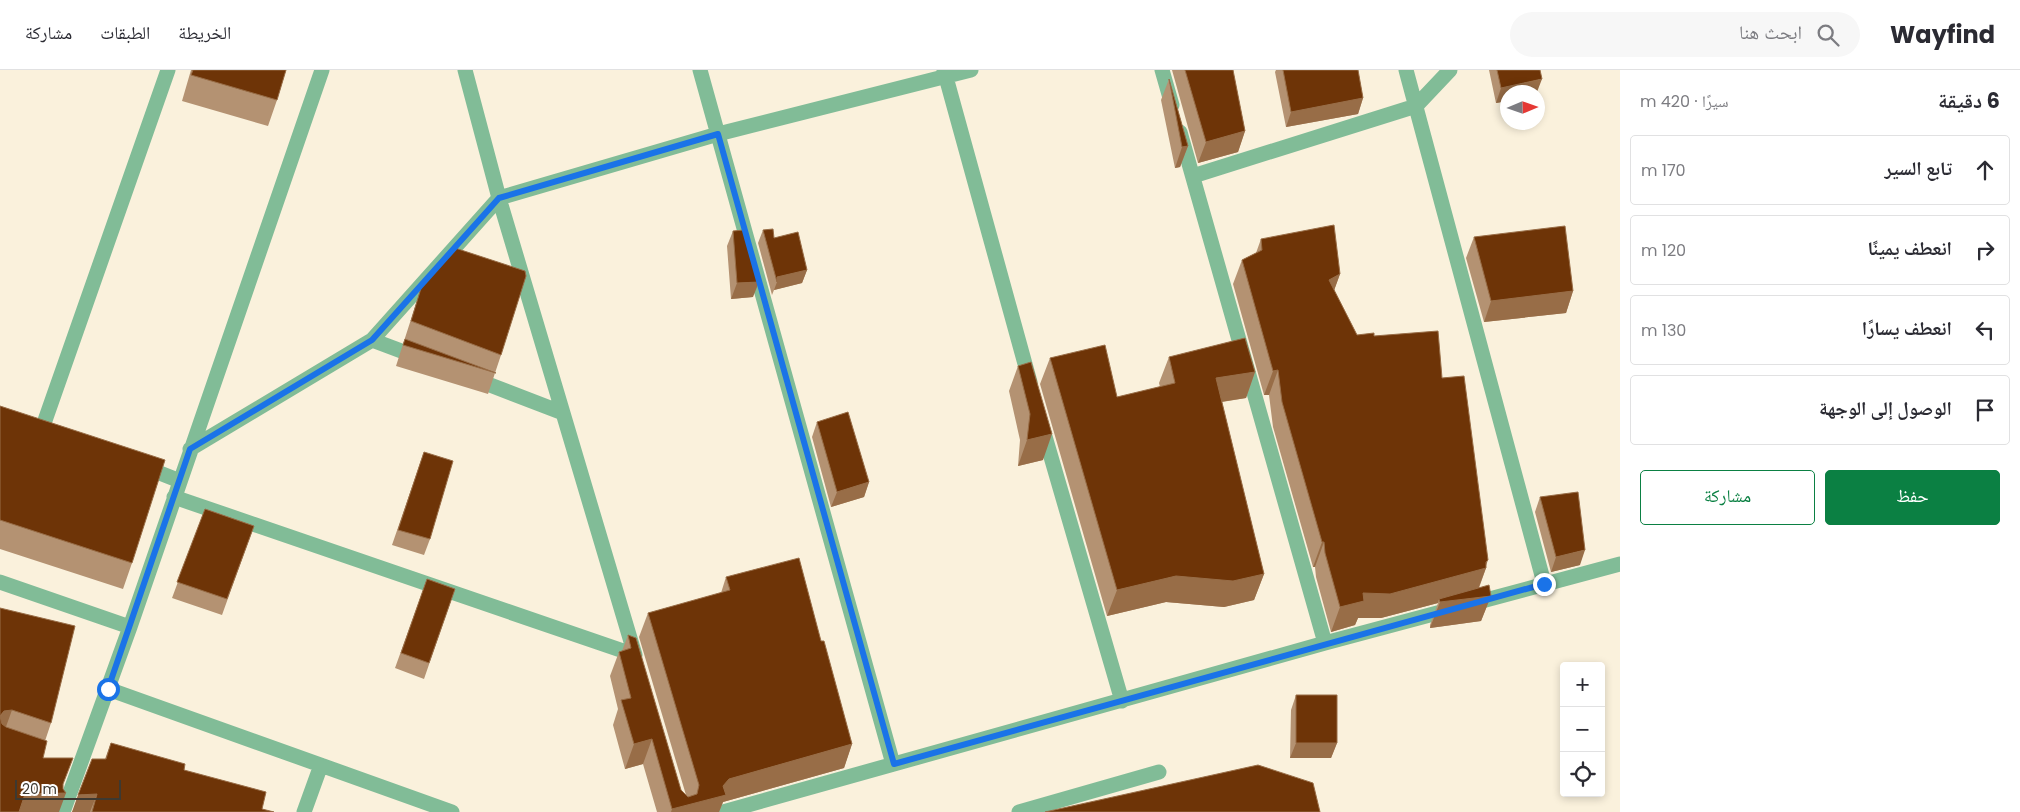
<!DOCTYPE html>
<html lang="ar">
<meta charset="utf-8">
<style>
:root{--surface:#fff;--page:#f7f7f7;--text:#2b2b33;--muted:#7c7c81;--line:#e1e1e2;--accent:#0b8043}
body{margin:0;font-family:Poppins,"Noto Naskh Arabic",sans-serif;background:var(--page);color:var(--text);direction:rtl}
.controls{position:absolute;right:15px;bottom:15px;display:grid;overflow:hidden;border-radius:5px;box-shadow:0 2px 8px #0003}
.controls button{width:45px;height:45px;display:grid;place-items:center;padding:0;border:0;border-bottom:1px solid var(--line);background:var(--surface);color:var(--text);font:25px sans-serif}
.compass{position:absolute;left:1500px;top:15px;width:45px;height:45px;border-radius:50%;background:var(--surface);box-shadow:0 2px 8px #0003;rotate:88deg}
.scale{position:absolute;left:15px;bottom:12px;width:106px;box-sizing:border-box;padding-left:5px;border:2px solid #3d3931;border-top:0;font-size:14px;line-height:18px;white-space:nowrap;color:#3d3931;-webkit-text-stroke:4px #fff;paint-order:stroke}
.stop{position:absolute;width:15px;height:15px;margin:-11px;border:4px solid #1a73e8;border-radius:50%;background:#fff}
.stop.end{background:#1a73e8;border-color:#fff;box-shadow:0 1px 5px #0008}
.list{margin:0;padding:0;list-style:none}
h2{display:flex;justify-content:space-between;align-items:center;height:65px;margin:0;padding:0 20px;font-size:21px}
h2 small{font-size:16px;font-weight:400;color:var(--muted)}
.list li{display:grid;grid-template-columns:32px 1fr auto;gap:15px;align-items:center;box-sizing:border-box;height:70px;margin:0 10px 10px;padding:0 10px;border:1px solid var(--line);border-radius:5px}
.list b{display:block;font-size:19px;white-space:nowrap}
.list em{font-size:16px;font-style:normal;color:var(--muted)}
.actions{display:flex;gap:10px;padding:15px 20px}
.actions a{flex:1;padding:11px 0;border:1px solid var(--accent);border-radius:5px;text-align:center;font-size:18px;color:var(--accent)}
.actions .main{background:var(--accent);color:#fff}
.icon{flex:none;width:28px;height:28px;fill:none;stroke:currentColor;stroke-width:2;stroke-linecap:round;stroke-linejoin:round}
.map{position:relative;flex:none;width:1620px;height:742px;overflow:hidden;direction:ltr}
header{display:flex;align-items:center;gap:30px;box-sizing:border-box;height:70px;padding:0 25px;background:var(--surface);border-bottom:1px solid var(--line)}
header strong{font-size:24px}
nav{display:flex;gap:28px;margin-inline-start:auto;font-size:18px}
.search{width:350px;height:45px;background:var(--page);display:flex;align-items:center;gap:12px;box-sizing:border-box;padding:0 18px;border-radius:28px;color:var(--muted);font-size:19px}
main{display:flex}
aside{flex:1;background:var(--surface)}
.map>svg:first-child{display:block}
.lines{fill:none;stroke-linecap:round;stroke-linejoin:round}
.street{stroke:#81bc97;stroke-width:15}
.wall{fill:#b49272}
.shaded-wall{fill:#986d47}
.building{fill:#6e3407;stroke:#986d47}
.route{stroke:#1a73e8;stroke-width:6}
</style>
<header>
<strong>Wayfind</strong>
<div class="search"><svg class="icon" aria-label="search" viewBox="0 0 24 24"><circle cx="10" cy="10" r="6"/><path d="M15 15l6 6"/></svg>ابحث هنا</div>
<nav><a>الخريطة</a><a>الطبقات</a><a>مشاركة</a></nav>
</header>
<main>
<aside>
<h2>6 دقيقة<small>سيرًا · 420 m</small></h2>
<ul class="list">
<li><svg class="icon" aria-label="ahead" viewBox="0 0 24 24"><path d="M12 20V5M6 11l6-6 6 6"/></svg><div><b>تابع السير</b></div><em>170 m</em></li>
<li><svg class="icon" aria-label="right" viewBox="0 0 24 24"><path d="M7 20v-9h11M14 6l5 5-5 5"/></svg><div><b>انعطف يمينًا</b></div><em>120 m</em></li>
<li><svg class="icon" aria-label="left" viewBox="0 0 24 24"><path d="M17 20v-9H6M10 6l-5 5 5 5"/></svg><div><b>انعطف يسارًا</b></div><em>130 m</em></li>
<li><svg class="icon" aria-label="arrive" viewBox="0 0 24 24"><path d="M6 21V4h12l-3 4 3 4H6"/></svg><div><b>الوصول إلى الوجهة</b></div></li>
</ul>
<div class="actions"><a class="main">حفظ</a><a>مشاركة</a></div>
</aside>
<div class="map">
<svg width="1620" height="742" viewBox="0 0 1620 742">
<rect width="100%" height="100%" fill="#faf1dc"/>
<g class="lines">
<path class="street" d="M 465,0 L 499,128 L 635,585
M 700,0 L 893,694
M 944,0 L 1030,312
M 1162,0 L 1172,35
M 1406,0 L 1544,513
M 1180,62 L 1325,573
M 1193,106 L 1416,36 L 1450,0
M 372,270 L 420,288
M 472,308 L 563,343
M 1042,356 L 1122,631
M 42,359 L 168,0
M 190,379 L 372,270 L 499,128 L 718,64 L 971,0
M 142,396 L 180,411
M 174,427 L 635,585
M 0,512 L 130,557
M 108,619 L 452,742
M 63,742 L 130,557 L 322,0
M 304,742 L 321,695
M 723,742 L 1325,573 L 1620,494
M 1019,742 L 1159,702"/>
</g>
<path class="wall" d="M 191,0 L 286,0 L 277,30 L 268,56 L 182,31 Z
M 1172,0 L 1233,0 L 1245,61 L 1238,82 L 1198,93 Z
M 1276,0 L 1358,0 L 1363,28 L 1358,44 L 1286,57 L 1275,2 Z
M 1489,0 L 1540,0 L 1508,22 L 1508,31 L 1496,33 Z
M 1169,9 L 1188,76 L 1180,97 L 1175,98 L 1161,30 Z
M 763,160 L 774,168 L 807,200 L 802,213 L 774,220 L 772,225 L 758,173 Z
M 733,161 L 753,227 L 731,229 L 727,176 Z
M 1474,167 L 1573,221 L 1566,243 L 1484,252 L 1466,188 Z
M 1261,169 L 1340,204 L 1334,220 L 1357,265 L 1374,266 L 1442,308 L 1486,495 L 1486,498 L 1479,518 L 1491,526 L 1481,551 L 1430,558 L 1430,555 L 1438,533 L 1381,548 L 1358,548 L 1355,555 L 1331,562 L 1316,507 L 1315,497 L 1313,497 L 1273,357 L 1269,325 L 1264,325 L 1233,214 L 1242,190 L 1256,183 Z
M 422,215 L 501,285 L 488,324 L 396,296 Z
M 1169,287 L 1255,302 L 1246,328 L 1222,332 L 1264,504 L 1254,530 L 1224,537 L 1166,532 L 1107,546 L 1040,314 L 1050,288 L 1117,327 L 1160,317 L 1159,313 Z
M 1018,296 L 1043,390 L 1018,396 L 1020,370 L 1009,321 Z
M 0,336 L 132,493 L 123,519 L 0,479 Z
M 817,352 L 869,412 L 864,427 L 831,437 L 812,367 Z
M 424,382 L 430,469 L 424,485 L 392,475 Z
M 1540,427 L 1580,495 L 1551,502 L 1535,442 Z
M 205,439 L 254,456 L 222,545 L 172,528 Z
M 726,507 L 821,571 L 852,674 L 844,698 L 723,732 L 719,742 L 657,742 L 643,694 L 625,699 L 613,655 L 618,639 L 610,606 L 619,582 L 622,581 L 628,565 L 681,720 L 686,725 L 639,567 L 648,543 L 721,523 Z
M 427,509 L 455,519 L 424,609 L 395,598 Z
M 0,538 L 51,653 L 45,671 L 43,688 L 63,714 L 0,742 Z
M 1296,625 L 1337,673 L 1331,688 L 1290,688 L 1291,640 Z
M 111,673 L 184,700 L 262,739 L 274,742 L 72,742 L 105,689 Z"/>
<path class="shaded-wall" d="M 1542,9 L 1537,22 L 1508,22 L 1508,31 L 1496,33 L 1501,18 Z
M 1363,28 L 1358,44 L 1286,57 L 1291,42 Z
M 1245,61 L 1238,82 L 1198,93 L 1206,72 Z
M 1188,76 L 1180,97 L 1175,98 L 1182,77 Z
M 807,200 L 802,213 L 774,220 L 777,212 L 777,207 Z
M 1340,204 L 1331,229 L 1329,210 Z
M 759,212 L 753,227 L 731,229 L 737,213 Z
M 1573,221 L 1566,243 L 1484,252 L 1491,231 Z
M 1278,300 L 1269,325 L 1264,325 L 1273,301 Z
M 1255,302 L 1246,328 L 1207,334 L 1216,308 Z
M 1052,364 L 1043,390 L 1018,396 L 1027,370 Z
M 869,412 L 864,427 L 831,437 L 837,422 Z
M 1322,472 L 1324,472 L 1315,497 L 1313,497 Z
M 1585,480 L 1580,495 L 1551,502 L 1556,487 Z
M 1488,490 L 1485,498 L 1486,498 L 1477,522 L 1491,526 L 1481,551 L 1430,558 L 1440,532 L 1439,529 L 1438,533 L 1381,548 L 1358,548 L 1355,555 L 1331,562 L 1340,537 L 1363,523 L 1486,492 Z
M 1264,504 L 1254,530 L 1224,537 L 1166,532 L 1107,546 L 1117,520 L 1176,506 Z
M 12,640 L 3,665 L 0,647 L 4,641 Z
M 652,669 L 643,694 L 625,699 L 634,674 Z
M 1296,673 L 1337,673 L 1331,688 L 1290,688 Z
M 852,674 L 844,698 L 723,732 L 719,742 L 671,742 L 672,739 L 723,716 L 729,709 Z
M 66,723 L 59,742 L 18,742 L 25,724 Z
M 97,724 L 90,742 L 72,742 L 78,725 Z"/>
<path class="building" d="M 193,0 L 286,0 L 277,30 L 191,5 Z
M 1185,0 L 1233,0 L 1245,61 L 1206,72 Z
M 1283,0 L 1358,0 L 1363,28 L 1291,42 Z
M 1497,0 L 1540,0 L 1542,9 L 1501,18 Z
M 1169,9 L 1188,76 L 1182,77 Z
M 1334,155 L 1340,204 L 1329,210 L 1357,265 L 1374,263 L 1374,266 L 1438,261 L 1442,308 L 1464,306 L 1488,490 L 1486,492 L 1486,498 L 1390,524 L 1363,523 L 1364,531 L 1340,537 L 1325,483 L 1324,472 L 1322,472 L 1282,332 L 1278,300 L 1273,301 L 1242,190 L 1262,180 L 1261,169 Z
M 1565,156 L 1573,221 L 1491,231 L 1474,167 Z
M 773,159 L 774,168 L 798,162 L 807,200 L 777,207 L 777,212 L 763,160 Z
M 744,160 L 759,212 L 737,213 L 733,161 Z
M 455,178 L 525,201 L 526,206 L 501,285 L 411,251 L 422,215 Z
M 1245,268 L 1255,302 L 1216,308 L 1264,504 L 1233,511 L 1176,506 L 1117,520 L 1050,288 L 1105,275 L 1117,327 L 1175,313 L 1169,287 Z
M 405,269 L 496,303 L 403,275 Z
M 1031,292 L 1052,364 L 1027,370 L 1030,344 L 1018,296 Z
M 0,336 L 165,390 L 132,493 L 0,450 Z
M 848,342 L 869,412 L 837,422 L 817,352 Z
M 424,382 L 453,391 L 430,469 L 398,460 Z
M 1578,422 L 1585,480 L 1556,487 L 1540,427 Z
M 205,439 L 254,456 L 227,529 L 177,512 Z
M 799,488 L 821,571 L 824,571 L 852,674 L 729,709 L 723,716 L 726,725 L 672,739 L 652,669 L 634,674 L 621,630 L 631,628 L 619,582 L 631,578 L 628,565 L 636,568 L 681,720 L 688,727 L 697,724 L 699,715 L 648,543 L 730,520 L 726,507 Z
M 427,509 L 455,519 L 429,593 L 401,583 Z
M 1489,515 L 1491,526 L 1440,532 L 1439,529 Z
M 0,538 L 75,556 L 51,653 L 12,640 L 4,641 L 0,646 L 2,654 L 6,657 L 47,671 L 43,688 L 73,688 L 63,714 L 63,719 L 66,723 L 25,724 L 19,742 L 0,742 Z
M 1296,625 L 1337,625 L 1337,673 L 1296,673 Z
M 111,673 L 185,694 L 184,700 L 266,722 L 262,739 L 274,742 L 92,742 L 97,724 L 78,725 L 92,689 L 106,689 Z
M 1258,695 L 1313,713 L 1320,742 L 1045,742 Z"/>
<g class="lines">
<path class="route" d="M 108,619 L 190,379 L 372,270 L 499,128 L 718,64 L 894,694 L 1544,514"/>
</g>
</svg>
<div class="controls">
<button>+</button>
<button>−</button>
<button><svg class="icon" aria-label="locate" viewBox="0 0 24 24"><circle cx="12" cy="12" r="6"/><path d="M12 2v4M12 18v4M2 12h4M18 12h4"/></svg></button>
</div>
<svg class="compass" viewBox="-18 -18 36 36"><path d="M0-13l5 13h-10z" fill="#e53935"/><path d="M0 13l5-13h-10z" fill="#7c7c81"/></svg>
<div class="scale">20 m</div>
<div class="stop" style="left:108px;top:619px"></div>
<div class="stop end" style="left:1544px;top:514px"></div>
</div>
</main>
